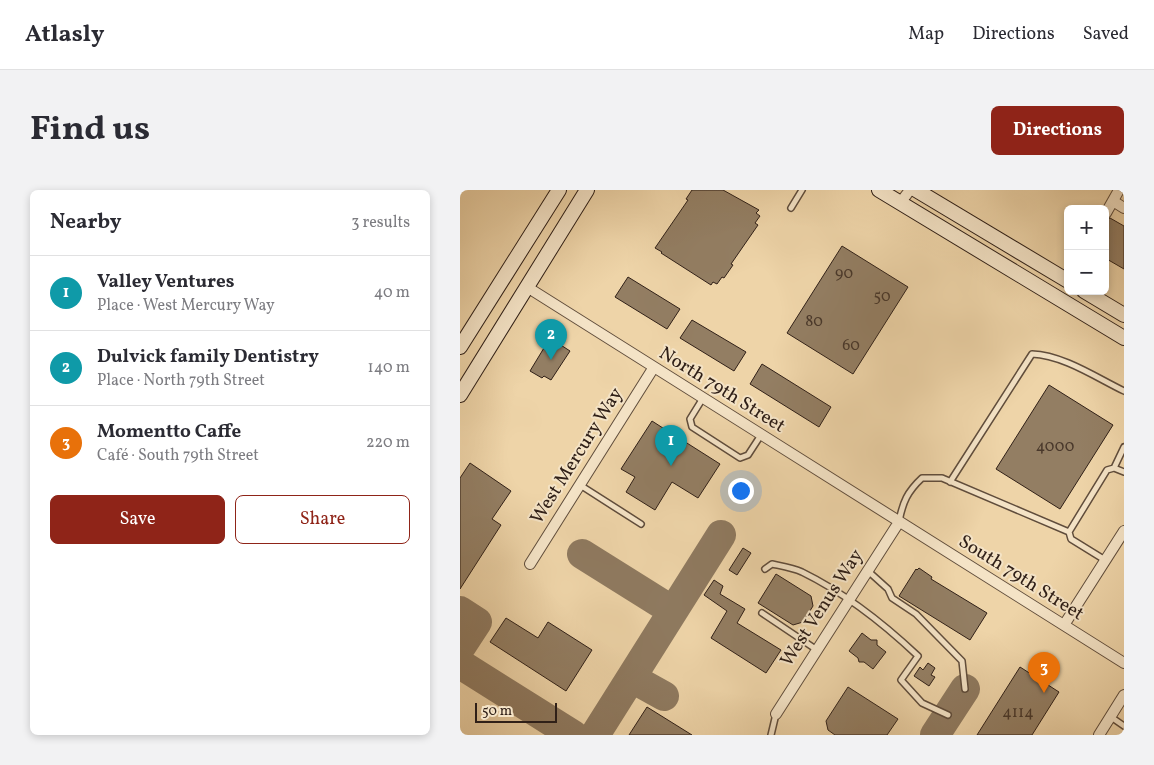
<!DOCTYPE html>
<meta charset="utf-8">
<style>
:root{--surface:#fff;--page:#f2f2f3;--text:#2b2b33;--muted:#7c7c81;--line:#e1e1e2;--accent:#8f2418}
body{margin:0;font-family:Vollkorn,serif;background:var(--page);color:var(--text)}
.controls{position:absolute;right:15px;top:15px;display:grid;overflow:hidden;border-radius:8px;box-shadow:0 2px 8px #0003}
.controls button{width:45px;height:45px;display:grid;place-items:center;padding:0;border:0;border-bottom:1px solid var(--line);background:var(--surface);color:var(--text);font:25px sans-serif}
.scale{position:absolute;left:15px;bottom:12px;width:82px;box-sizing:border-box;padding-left:5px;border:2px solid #302018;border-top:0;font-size:14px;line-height:18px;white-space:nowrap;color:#302018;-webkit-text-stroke:4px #f4e3c6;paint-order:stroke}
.you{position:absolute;left:280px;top:300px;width:18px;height:18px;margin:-12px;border:4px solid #fff;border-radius:50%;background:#1a73e8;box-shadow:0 0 0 8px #1a73e833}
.badge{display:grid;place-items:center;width:32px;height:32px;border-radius:50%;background:var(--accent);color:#fff;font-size:16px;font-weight:700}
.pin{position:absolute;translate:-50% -41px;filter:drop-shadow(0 1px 2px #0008)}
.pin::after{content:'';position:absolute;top:26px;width:18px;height:15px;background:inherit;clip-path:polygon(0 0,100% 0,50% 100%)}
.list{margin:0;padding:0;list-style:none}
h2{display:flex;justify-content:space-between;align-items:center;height:65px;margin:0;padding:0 20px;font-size:21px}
h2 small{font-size:16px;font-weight:400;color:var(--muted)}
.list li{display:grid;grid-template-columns:32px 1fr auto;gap:15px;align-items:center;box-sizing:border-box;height:75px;padding:0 20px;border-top:1px solid var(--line)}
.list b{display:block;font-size:19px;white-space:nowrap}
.list p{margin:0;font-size:16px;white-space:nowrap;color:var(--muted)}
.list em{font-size:16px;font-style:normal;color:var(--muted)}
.actions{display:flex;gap:10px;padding:15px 20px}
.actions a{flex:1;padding:11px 0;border:1px solid var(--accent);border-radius:8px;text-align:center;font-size:18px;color:var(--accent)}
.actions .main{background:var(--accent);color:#fff}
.map{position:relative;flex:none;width:664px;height:545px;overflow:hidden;border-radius:8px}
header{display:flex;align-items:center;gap:30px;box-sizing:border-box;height:70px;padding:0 25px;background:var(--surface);border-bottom:1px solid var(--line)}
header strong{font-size:24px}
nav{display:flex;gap:28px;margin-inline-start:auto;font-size:18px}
.intro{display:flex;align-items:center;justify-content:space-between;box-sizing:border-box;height:120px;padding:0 30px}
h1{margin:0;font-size:35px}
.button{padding:12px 22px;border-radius:8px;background:var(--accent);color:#fff;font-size:18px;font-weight:700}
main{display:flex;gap:30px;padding:0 30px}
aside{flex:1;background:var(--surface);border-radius:8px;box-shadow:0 2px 8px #0003}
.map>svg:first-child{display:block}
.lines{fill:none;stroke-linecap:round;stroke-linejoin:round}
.taxiway{stroke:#8f7a60;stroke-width:30}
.building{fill:#937e63;stroke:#302018}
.service-casing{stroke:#604d3c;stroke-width:8}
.minor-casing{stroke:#604d3c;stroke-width:12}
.secondary-casing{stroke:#302018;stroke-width:16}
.service{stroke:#f4e3c6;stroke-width:5}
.minor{stroke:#f4e3c6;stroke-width:10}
.secondary{stroke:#f4e3c6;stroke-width:14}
.labels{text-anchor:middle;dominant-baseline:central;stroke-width:4;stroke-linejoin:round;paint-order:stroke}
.number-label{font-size:16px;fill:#49382b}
.street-label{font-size:19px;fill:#302018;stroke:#f4e3c6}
</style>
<header>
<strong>Atlasly</strong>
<nav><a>Map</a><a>Directions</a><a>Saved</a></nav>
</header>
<div class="intro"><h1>Find us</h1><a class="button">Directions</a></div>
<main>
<aside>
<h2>Nearby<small>3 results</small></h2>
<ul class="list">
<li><span class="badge" style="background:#0f9aa8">1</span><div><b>Valley Ventures</b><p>Place · West Mercury Way</p></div><em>40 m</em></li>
<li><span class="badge" style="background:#0f9aa8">2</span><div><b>Dulvick family Dentistry</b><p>Place · North 79th Street</p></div><em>140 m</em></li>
<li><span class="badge" style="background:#e8710a">3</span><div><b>Momentto Caffe</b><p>Café · South 79th Street</p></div><em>220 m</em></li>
</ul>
<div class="actions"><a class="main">Save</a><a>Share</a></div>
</aside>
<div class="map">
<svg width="664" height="545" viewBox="0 0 664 545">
<rect width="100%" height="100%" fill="#eed4a8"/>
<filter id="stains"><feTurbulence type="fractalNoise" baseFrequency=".004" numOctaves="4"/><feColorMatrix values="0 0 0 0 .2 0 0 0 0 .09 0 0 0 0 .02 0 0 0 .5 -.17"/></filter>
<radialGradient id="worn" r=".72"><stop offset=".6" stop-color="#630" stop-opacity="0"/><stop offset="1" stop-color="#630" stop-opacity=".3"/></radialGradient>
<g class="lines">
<path class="taxiway" d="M 122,364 L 213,421
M 0,421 L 17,432 L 0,458
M 0,474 L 113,545
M 168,493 L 177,491 L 204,506
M 135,545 L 261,345
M 475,545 L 505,499"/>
</g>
<path class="building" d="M 232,0 L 263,0 L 299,20 L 296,23 L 300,26 L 295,33 L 298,35 L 271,74 L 273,75 L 264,88 L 262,87 L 257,94 L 253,92 L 251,95 L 201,63 L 202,62 L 195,58 L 228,10 L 226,9 Z
M 650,28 L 664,36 L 664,79 L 645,68 L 645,30 Z
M 382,56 L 448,97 L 393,184 L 327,143 Z
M 168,87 L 220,119 L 207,139 L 155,107 Z
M 232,130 L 286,162 L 274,181 L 220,148 Z
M 90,148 L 110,161 L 91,190 L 84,186 L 82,188 L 70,181 Z
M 302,174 L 371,217 L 359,237 L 290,194 Z
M 589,195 L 653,235 L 600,319 L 536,279 Z
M 192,231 L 206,240 L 211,239 L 218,243 L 219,248 L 260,274 L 238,308 L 212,292 L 195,320 L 166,302 L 175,287 L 161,279 Z
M 10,273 L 51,301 L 32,329 L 41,335 L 0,399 L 0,288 Z
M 283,358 L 291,363 L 277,385 L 269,380 Z
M 459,378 L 472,387 L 471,389 L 527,423 L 510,450 L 439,406 L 456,379 L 457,380 Z
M 316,384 L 351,406 L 353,416 L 343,432 L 333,435 L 298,413 Z
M 254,390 L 263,396 L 260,404 L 285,419 L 277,433 L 321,460 L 306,483 L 251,448 L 267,421 L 244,405 Z
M 46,428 L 78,448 L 88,432 L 132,460 L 106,501 L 30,452 Z
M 402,443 L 411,450 L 417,450 L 417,455 L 426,462 L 413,479 L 404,472 L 399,472 L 398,468 L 389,461 Z
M 468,473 L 475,478 L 471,485 L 475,487 L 469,496 L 454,486 L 460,477 L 463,480 Z
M 560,477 L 599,502 L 572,545 L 517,545 Z
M 388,497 L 438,529 L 427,545 L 375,545 L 368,540 L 366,531 Z
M 187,517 L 232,545 L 169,545 Z"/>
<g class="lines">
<g class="service-casing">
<path id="service" d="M 331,18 L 342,0
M 243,208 L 230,229 L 232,237 L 280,268 L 288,265 L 301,245
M 654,278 L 664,257
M 490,292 L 572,164 C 603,165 637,188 664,201
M 120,295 L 181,334
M 439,331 C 443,312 447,302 462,288 L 482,288 L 609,342
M 645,370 L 611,349 L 609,342 L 647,280 L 654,278 L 664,282
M 305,379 L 312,374 C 321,376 333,378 342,382 C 385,403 423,433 458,466 L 441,490 L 462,513 L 488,525
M 408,381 L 428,399 L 432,408 L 456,424 L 502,471 L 505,499
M 302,423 L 357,460
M 651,527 L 664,536
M 311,545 L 316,524"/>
</g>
<g class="minor-casing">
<path id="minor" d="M 653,11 L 664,18
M 440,13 L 450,0
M 646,23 L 659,0
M 67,97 L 664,473
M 70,374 L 194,177
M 604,435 L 664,341
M 316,524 L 439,332
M 639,545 L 664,505"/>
</g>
<g class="secondary-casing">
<path id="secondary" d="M 419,0 L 664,148
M 456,0 L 608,91
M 624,101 L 664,125
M 0,157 L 99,0
M 0,205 L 127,0"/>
</g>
<use href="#service" class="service"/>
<use href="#minor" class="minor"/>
<use href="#secondary" class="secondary"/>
</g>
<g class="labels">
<g class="number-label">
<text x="384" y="84">90</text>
<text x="422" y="107">50</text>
<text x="354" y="132">80</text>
<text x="391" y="156">60</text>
<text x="595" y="257">4000</text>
<text x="558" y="523">4114</text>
</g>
<g class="street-label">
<text transform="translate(262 200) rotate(32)">North 79th Street</text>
<text transform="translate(117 266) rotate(-58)">West Mercury Way</text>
<text transform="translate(561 388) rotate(32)">South 79th Street</text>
<text transform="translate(362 418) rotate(-57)">West Venus Way</text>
</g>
</g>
<rect width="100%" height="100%" filter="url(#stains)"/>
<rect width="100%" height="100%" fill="url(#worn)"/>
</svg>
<div class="controls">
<button>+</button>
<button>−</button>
</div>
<div class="scale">50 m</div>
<div class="you"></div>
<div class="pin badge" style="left:211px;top:276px;background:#0f9aa8">1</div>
<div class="pin badge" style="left:91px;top:170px;background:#0f9aa8">2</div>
<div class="pin badge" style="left:584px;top:503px;background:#e8710a">3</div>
</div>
</main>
